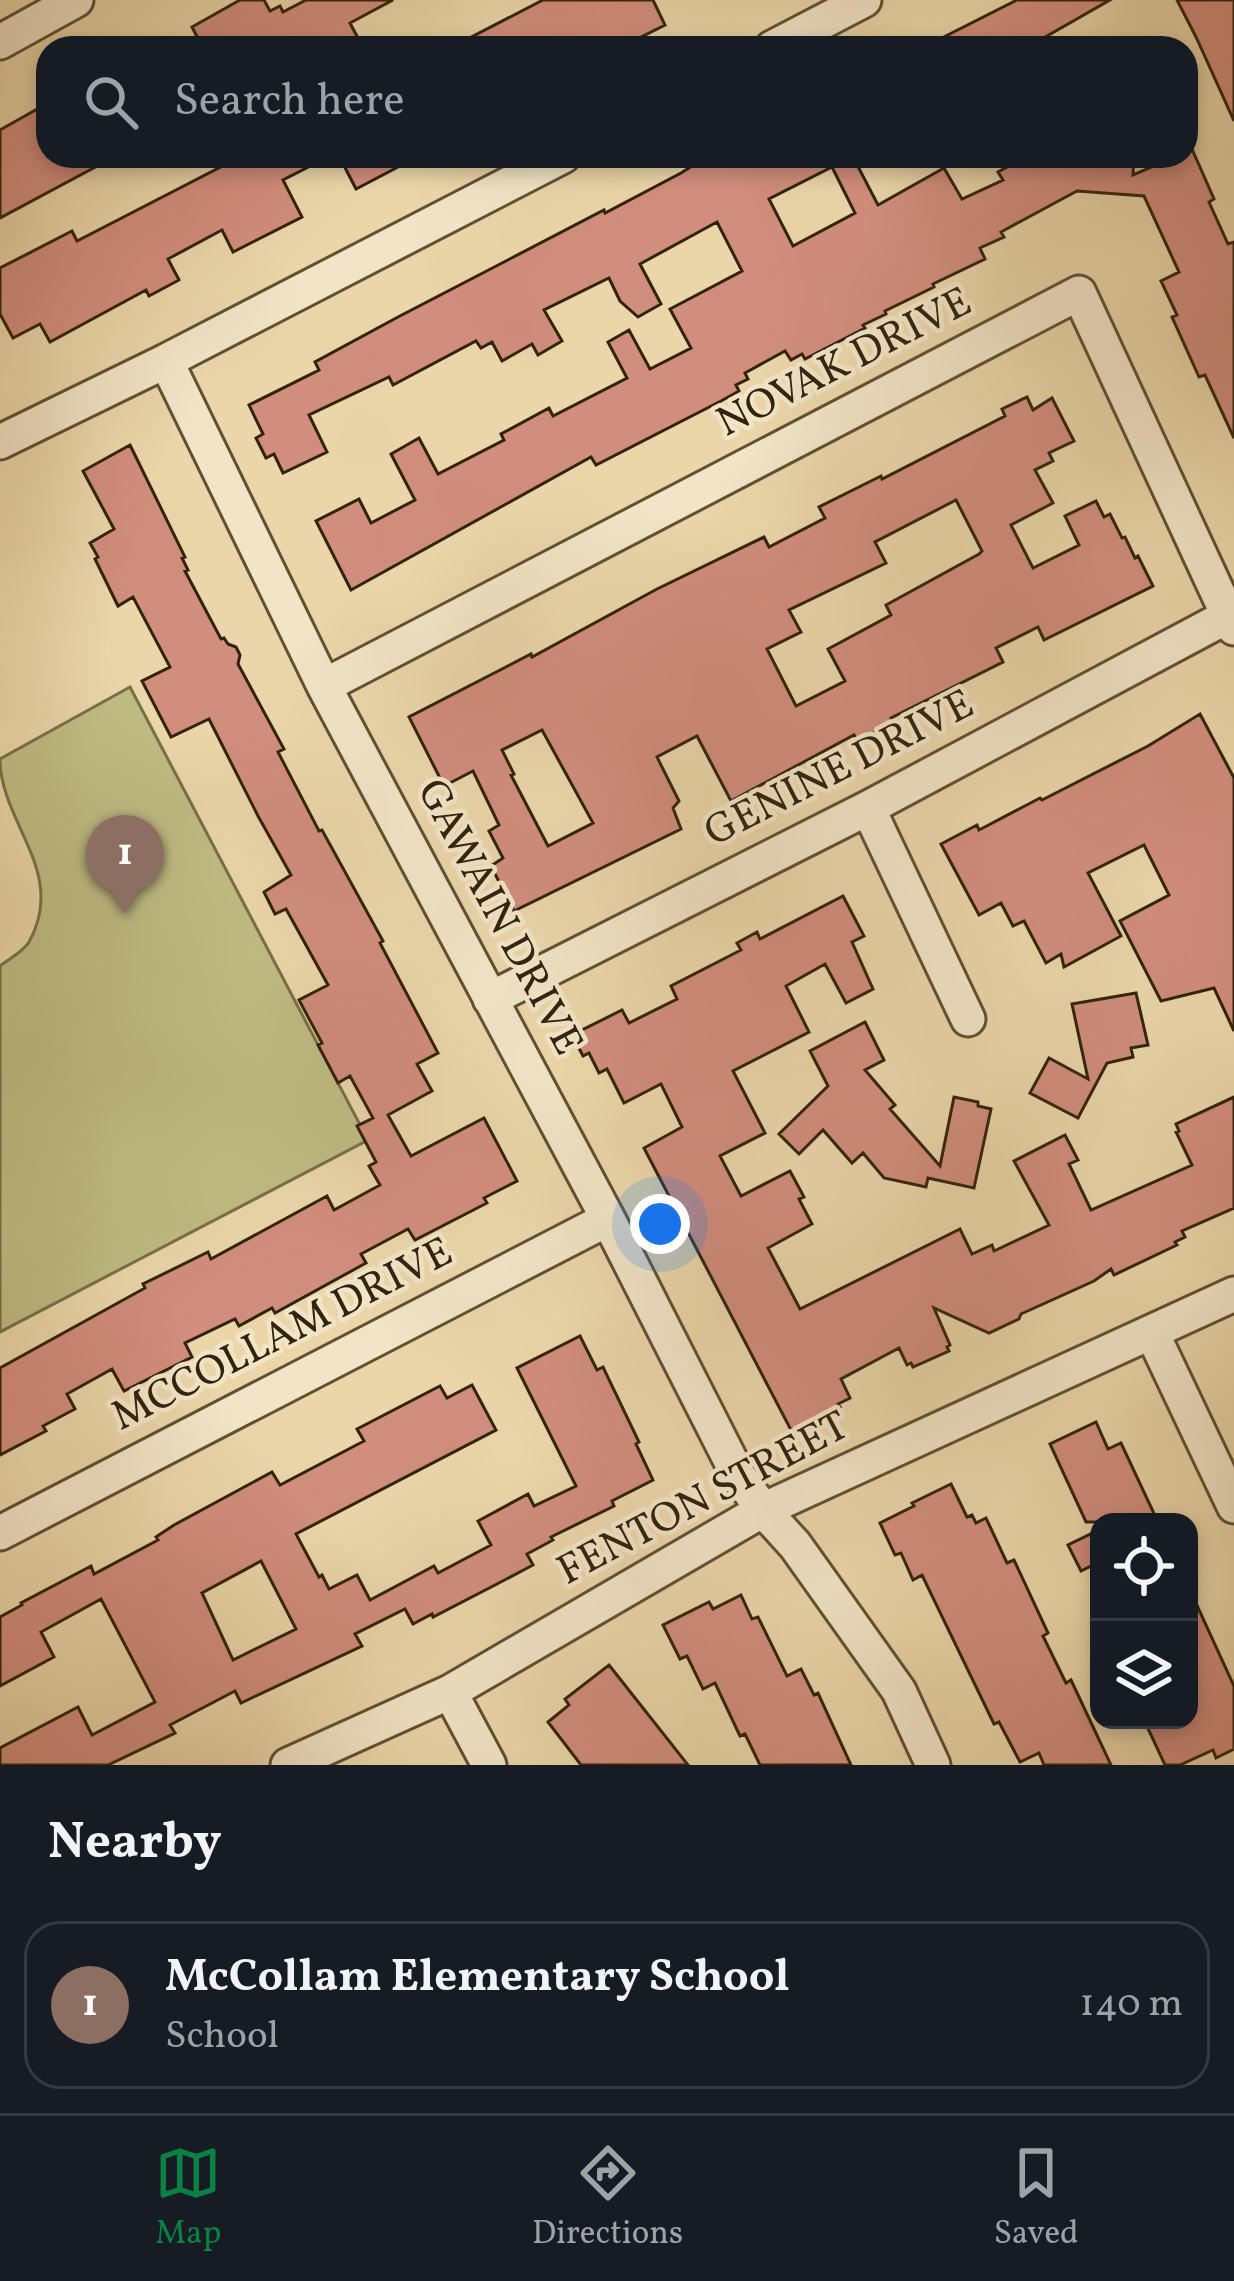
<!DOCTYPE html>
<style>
:root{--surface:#171b24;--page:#242831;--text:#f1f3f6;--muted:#9ea1a6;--line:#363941;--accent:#0b8043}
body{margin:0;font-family:Vollkorn,serif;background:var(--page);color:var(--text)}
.controls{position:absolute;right:36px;bottom:36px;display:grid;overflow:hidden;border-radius:24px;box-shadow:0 6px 18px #0003}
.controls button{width:108px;height:108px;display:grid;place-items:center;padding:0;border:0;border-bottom:3px solid var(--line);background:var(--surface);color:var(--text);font:60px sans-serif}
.you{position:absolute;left:660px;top:1224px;width:42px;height:42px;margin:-30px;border:9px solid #fff;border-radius:50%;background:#1a73e8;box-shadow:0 0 0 18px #1a73e833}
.badge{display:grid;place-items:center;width:78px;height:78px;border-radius:50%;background:var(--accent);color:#fff;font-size:39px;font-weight:700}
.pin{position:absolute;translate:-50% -99px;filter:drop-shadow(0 3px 6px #0008)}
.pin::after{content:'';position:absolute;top:63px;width:42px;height:36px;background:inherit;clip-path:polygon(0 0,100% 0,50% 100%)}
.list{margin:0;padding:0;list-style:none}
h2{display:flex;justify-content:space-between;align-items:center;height:156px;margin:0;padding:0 48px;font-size:51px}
h2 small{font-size:39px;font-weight:400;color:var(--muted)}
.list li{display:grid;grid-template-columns:78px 1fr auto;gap:36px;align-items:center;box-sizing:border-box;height:168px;margin:0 24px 24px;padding:0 24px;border:3px solid var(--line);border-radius:36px}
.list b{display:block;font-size:45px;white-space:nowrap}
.list p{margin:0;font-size:39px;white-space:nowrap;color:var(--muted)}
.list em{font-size:39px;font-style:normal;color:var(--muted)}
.icon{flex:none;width:66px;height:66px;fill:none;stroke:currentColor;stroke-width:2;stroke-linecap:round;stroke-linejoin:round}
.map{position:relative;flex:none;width:1234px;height:1765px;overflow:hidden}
.search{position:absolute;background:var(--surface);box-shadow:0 6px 18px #0003;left:36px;right:36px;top:36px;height:132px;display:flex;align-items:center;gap:30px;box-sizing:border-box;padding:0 42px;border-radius:36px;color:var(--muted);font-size:45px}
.sheet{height:348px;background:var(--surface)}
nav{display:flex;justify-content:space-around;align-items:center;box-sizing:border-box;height:168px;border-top:3px solid var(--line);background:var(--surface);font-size:33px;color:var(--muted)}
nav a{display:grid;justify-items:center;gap:6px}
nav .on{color:var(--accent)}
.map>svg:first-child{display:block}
.green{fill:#bfbc83;stroke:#787048;stroke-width:3}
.building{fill:#d18d7d;stroke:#32230d;stroke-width:3;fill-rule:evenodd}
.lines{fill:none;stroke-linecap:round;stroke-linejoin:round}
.minor-casing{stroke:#605034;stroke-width:39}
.minor{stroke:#f1e4c7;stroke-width:33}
.labels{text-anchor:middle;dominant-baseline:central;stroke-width:9;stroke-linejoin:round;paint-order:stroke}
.street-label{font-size:42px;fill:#32230d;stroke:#f1e4c7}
</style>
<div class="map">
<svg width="1234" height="1765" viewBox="0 0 1234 1765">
<rect width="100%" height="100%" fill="#ead6a9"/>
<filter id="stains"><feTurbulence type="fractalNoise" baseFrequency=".00167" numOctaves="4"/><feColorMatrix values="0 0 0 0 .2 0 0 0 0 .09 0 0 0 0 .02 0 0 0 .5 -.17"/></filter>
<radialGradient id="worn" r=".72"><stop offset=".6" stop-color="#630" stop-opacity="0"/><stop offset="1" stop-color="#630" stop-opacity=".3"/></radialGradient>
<path class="green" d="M 130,687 L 368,1140 L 0,1332 L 0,966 C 9,959 24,951 29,942 C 68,872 0,823 0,759 Z"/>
<path class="building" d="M 240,0 L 264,0 L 270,11 L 280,6 L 283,12 L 306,0 L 393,0 L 350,23 L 359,40 L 345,48 L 203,48 L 192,27 Z
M 543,0 L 653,0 L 665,25 L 619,48 L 565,48 L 559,38 L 539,48 L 450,48 Z
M 1017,0 L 1110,0 L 1026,48 L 922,48 Z
M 1177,0 L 1234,0 L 1234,121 L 1196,37 Z
M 39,108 L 48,125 L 48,156 L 116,156 L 0,218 L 0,130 Z
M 1192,149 L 1214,199 L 1209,202 L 1228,244 L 1234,242 L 1234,438 L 1205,375 L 1199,377 L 1172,317 L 1177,315 L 1161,281 L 1179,272 L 1144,196 L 1077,191 L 1001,232 L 1004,237 L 980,248 L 985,259 L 933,284 L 934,287 L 885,311 L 886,314 L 863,325 L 865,328 L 805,359 L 802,354 L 791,360 L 785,351 L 745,373 L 748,379 L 736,385 L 739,391 L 721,401 L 596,465 L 591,457 L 351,590 L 316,521 L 359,499 L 371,523 L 415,500 L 391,454 L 419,438 L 438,474 L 504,440 L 501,434 L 549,408 L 553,416 L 627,378 L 608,342 L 629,330 L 650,369 L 691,348 L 670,309 L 742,271 L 717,222 L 640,264 L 661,304 L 638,317 L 620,301 L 609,278 L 544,310 L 562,341 L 538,355 L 532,344 L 502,361 L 492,342 L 481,348 L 476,341 L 393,385 L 389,377 L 309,415 L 327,452 L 283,473 L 274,454 L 266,458 L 256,438 L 263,434 L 249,405 L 319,370 L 315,362 L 398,317 L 604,210 L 605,213 L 681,173 L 695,164 L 690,156 L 855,156 L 853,157 L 878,205 L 944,168 L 962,199 L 1003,180 L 998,172 L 1027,156 L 1134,156 L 1133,175 L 1177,156 L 1186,156 L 1186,152 ZM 832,167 L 855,213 L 793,246 L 769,199 Z
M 242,156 L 330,156 L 283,180 L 302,217 L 233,252 L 222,230 L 168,259 L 179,280 L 149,296 L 146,290 L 50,342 L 40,324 L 13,338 L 0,314 L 0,268 L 72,231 L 77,241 Z
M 339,156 L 419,156 L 356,189 Z
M 1027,397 L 1033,410 L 1052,398 L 1074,441 L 1049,453 L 1053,461 L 1035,470 L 1053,503 L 1011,525 L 1033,568 L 1079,545 L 1065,516 L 1096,501 L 1104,517 L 1110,514 L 1122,538 L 1125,537 L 1135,558 L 1138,556 L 1153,586 L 1044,640 L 1038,627 L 996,648 L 1003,662 L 891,718 L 893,723 L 858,741 L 854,735 L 731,801 L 697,736 L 657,757 L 679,801 L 673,808 L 681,829 L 514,911 L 491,866 L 503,858 L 489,831 L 499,825 L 473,771 L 444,786 L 409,717 L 531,654 L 532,657 L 657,589 L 764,537 L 769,547 L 825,518 L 819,507 L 881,476 L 882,479 L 1005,416 L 1002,409 ZM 956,500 L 982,551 L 979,554 L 886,605 L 891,615 L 828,649 L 845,681 L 796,706 L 767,649 L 801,632 L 789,610 L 886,563 L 875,542 ZM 542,730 L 593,823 L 548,846 L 511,775 L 514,774 L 502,750 Z
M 130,445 L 185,557 L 182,558 L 188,570 L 185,571 L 221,639 L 224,638 L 228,644 L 236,647 L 240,655 L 238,664 L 284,749 L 278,752 L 319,831 L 322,830 L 383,941 L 380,943 L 438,1053 L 417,1064 L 432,1091 L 388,1115 L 411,1156 L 484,1118 L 517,1181 L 484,1198 L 487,1203 L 415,1240 L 408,1229 L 361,1254 L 366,1263 L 275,1313 L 272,1308 L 239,1326 L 235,1319 L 185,1343 L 192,1357 L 124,1391 L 112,1369 L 67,1394 L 75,1409 L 43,1426 L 46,1431 L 0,1455 L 0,1368 L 145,1288 L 143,1284 L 208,1252 L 211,1259 L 327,1196 L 334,1210 L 380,1185 L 369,1166 L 376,1162 L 357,1126 L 373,1118 L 350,1076 L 338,1083 L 318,1045 L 322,1043 L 299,1000 L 328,985 L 286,909 L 275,914 L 264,892 L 291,875 L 258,816 L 209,719 L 171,737 L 142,681 L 170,667 L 133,597 L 118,606 L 95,559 L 98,557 L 90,543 L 114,529 L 83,471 Z
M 1200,714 L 1234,778 L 1234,1031 L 1214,988 L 1161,1001 L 1120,921 L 1169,895 L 1144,845 L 1088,873 L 1121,936 L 1064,967 L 1061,954 L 1046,963 L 1024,921 L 1013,926 L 1001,903 L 979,915 L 941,844 L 977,825 L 979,830 L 1040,798 L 1042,800 L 1148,746 Z
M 843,896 L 864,936 L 852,942 L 873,989 L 846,1003 L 825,964 L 786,986 L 809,1032 L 733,1071 L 765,1133 L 720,1156 L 741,1196 L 790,1171 L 804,1197 L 799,1199 L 812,1224 L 768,1248 L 800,1309 L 960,1229 L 972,1254 L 992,1245 L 994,1251 L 1049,1225 L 1014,1161 L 1065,1135 L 1078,1160 L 1069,1164 L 1091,1210 L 1192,1165 L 1176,1132 L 1179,1131 L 1176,1124 L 1234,1097 L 1234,1208 L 1182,1231 L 1185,1237 L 1175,1242 L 1177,1245 L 1114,1275 L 1111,1269 L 1094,1281 L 1021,1314 L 1019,1319 L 989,1333 L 934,1308 L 950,1345 L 947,1347 L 949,1351 L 913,1367 L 911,1363 L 907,1365 L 899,1348 L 841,1379 L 850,1398 L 838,1404 L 840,1407 L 792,1432 L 644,1148 L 682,1127 L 661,1084 L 624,1103 L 607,1069 L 599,1073 L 589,1053 L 583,1056 L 572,1035 L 622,1010 L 629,1023 L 677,999 L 671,986 L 741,950 L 737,943 L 757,932 L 760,939 Z
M 1136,993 L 1148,1045 L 1131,1048 L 1133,1057 L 1107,1063 L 1078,1118 L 1030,1093 L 1049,1058 L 1088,1079 L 1072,1004 Z
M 865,1022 L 884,1060 L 865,1070 L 895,1105 L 890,1109 L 940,1166 L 954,1097 L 978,1102 L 978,1106 L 991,1109 L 974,1188 L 928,1178 L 926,1187 L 884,1178 L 863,1153 L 852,1163 L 823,1130 L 799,1154 L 779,1134 L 828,1086 L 810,1051 Z
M 580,1336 L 597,1370 L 603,1367 L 639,1442 L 636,1444 L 653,1480 L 612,1501 L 614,1506 L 551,1537 L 553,1540 L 527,1554 L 533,1565 L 497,1584 L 433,1617 L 432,1614 L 413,1624 L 405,1609 L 355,1634 L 362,1646 L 241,1703 L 235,1691 L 170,1725 L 175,1733 L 108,1765 L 0,1765 L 0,1748 L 78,1707 L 92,1735 L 155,1702 L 101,1599 L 41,1632 L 54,1657 L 0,1686 L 0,1617 L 22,1605 L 21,1603 L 91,1566 L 94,1574 L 158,1540 L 156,1537 L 174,1525 L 272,1472 L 280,1485 L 364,1441 L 357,1429 L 440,1386 L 447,1398 L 472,1385 L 496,1430 L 296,1534 L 319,1577 L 322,1575 L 329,1589 L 357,1575 L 370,1600 L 434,1566 L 438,1573 L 491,1545 L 478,1521 L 528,1494 L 534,1506 L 576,1486 L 517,1368 ZM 261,1561 L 296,1629 L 233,1660 L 202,1593 Z
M 1096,1422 L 1108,1449 L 1121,1443 L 1158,1522 L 1086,1522 L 1050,1444 Z
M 951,1484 L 967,1517 L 972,1515 L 976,1523 L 986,1518 L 1007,1563 L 1014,1560 L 1048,1633 L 1043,1636 L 1066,1683 L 1071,1680 L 1111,1765 L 1044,1765 L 1039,1753 L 1020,1762 L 999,1722 L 994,1724 L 922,1575 L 913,1580 L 901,1553 L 895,1555 L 880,1523 L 914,1506 L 912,1503 Z
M 1099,1530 L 1099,1562 L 1081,1571 L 1068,1545 Z
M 1189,1588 L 1234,1686 L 1234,1749 L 1216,1758 L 1213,1750 L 1180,1765 L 1165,1765 L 1144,1720 L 1189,1720 Z
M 741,1595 L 752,1619 L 758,1617 L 787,1676 L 801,1669 L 814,1695 L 818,1693 L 851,1765 L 760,1765 L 745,1734 L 740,1736 L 715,1683 L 703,1689 L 687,1656 L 680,1659 L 663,1625 L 709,1602 L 713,1609 Z
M 609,1665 L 688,1765 L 581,1765 L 548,1722 L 569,1705 L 565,1699 Z"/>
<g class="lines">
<g class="minor-casing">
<path id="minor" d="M 0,42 L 76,0
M 772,48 L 864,0
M 166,361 L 324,686 L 608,1219 L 738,1475 L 763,1510 L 795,1545 L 899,1691 L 933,1765
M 0,442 L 166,361 L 563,156
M 324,686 L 1079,293 L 1234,628
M 868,808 L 968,1019
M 490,999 L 868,808 L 1228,616
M 1152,1333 L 1234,1506
M 0,1533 L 608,1219
M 450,1692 L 489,1765
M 288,1765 L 450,1692 L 763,1510 L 1234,1294"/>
</g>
<use href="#minor" class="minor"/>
</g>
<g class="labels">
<g class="street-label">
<text transform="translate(845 364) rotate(-27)">NOVAK DRIVE</text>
<text transform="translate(840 770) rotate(-27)">GENINE DRIVE</text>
<text transform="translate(498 918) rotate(62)">GAWAIN DRIVE</text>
<text transform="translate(283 1336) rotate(-27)">MCCOLLAM DRIVE</text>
<text transform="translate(704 1500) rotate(-28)">FENTON STREET</text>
</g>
</g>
<rect width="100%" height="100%" filter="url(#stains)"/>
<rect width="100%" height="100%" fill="url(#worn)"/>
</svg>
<div class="controls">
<button><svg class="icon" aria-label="locate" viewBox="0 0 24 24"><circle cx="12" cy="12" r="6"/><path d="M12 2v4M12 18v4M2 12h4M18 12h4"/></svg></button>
<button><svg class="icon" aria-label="layers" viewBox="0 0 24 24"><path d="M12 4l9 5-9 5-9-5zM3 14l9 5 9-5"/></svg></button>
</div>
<div class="you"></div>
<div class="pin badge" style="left:125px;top:914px;background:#8d6e63">1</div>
<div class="search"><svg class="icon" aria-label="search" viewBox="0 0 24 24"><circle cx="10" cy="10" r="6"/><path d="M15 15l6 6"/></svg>Search here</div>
</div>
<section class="sheet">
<h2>Nearby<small></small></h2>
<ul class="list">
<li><span class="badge" style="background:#8d6e63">1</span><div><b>McCollam Elementary School</b><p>School</p></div><em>140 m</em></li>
</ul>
</section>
<nav>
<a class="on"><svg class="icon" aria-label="map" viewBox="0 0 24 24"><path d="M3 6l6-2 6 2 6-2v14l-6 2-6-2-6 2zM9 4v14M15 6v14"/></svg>Map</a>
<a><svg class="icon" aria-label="directions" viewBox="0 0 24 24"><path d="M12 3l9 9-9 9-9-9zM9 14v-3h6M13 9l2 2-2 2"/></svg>Directions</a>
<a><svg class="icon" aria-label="saved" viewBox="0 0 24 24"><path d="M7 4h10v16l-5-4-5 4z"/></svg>Saved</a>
</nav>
